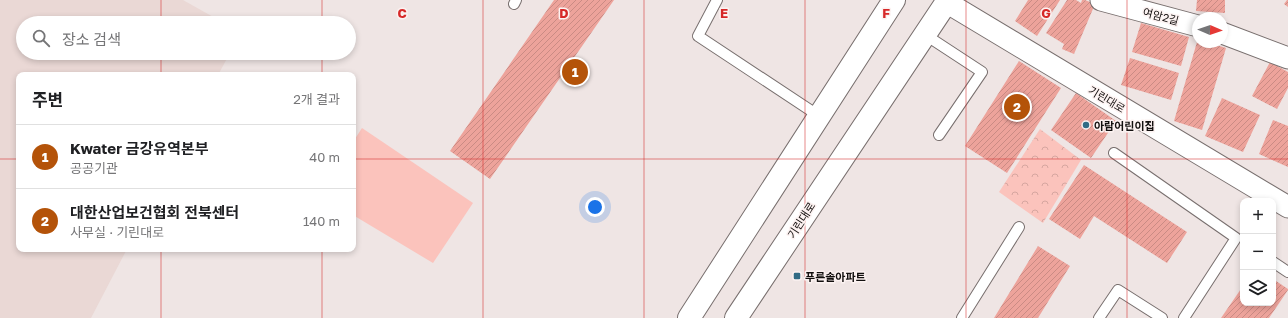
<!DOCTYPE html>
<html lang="ko">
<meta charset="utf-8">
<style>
:root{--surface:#fff;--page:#f6f6f6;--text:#202124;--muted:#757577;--line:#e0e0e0;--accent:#b45309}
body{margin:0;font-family:"Golos Text","Noto Sans KR",sans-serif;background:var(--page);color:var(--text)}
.controls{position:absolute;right:12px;bottom:12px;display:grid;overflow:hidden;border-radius:8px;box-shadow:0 2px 6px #0003}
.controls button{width:36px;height:36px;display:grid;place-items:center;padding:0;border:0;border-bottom:1px solid var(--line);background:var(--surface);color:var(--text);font:20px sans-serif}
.compass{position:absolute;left:1192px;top:12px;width:36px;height:36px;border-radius:50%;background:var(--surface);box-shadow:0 2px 6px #0003;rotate:92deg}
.you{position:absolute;left:595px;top:207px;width:14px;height:14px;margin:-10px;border:3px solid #fff;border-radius:50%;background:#1a73e8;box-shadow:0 0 0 6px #1a73e833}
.badge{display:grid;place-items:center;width:26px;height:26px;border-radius:50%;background:var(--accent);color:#fff;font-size:13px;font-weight:700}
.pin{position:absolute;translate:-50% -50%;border:2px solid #fff;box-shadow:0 1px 4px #0006}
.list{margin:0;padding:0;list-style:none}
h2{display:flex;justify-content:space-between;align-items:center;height:52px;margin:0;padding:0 16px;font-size:17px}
h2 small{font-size:13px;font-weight:400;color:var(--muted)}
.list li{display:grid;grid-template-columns:26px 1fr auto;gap:12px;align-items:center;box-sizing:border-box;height:64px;padding:0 16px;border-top:1px solid var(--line)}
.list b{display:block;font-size:15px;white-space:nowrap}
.list p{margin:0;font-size:13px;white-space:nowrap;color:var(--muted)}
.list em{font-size:13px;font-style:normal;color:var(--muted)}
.icon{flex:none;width:22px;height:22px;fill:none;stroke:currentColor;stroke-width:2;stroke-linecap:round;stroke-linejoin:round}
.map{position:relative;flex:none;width:1288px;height:318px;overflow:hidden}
.search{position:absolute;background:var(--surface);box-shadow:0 2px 6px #0003;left:16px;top:16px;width:340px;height:44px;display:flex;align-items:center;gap:10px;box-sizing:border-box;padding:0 14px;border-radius:22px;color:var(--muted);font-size:15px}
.panel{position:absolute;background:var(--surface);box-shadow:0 2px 6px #0003;left:16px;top:72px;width:340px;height:180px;border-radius:8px}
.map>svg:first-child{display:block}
.built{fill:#ead8d5}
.park{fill:url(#park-crowns)}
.garden{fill:#fbc3bc}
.building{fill:url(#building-hatch)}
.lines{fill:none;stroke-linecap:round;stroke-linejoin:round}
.lane-casing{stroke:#786f6e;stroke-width:12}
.street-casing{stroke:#786f6e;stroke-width:23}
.secondary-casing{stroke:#786f6e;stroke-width:24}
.lane{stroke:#fff;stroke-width:10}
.street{stroke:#fff;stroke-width:21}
.secondary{stroke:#fff;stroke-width:22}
.grid{fill:none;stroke:#d62828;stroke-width:1;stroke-opacity:0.55}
.poi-dot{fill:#326c85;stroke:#fcf2f1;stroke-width:1.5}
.labels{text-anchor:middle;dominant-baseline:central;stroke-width:3;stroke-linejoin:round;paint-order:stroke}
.street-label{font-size:11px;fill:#120f0e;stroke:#fcf2f1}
.poi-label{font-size:11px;font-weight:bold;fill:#120f0e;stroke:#fcf2f1;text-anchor:start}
.grid-label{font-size:13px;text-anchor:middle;font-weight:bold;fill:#d62828;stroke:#fcf2f1;stroke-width:3;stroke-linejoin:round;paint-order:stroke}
</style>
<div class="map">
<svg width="1288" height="318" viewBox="0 0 1288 318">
<defs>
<pattern id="park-crowns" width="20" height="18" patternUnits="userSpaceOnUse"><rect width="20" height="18" fill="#fbc3bc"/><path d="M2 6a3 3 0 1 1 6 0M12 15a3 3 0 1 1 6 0" fill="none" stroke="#d6a6a0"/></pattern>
<pattern id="building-hatch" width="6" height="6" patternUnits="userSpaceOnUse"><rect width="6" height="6" fill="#eda39b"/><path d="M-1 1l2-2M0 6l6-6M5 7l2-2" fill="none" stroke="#ca8b84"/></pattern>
</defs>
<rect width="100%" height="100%" fill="#efe5e4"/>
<path class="built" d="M 0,0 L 183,0 L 224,23 L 23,23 L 23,53 L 230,53 L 218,75 L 19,75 L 19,249 L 127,249 L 91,318 L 0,318 Z"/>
<path class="park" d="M 1040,129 L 1081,160 L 1043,223 L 999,192 Z"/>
<path class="garden" d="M 362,128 L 473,203 L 433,263 L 353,215 L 353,142 Z"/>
<path class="building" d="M 554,0 L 614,0 L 490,179 L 450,151 Z
M 1028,0 L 1060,0 L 1037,36 L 1015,21 Z
M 1067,0 L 1076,0 L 1081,3 L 1082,0 L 1085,0 L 1095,4 L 1074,54 L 1062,49 L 1064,44 L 1046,33 Z
M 1197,0 L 1225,0 L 1225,13 L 1196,11 Z
M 1287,0 L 1288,0 L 1288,7 L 1284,4 Z
M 1141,23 L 1189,37 L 1181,66 L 1132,52 Z
M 1197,42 L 1206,42 L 1226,48 L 1202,130 L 1174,121 Z
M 1130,58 L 1179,73 L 1171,100 L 1121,85 Z
M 1019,61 L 1061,88 L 1007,173 L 965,146 Z
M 1270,62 L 1288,72 L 1288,88 L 1277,109 L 1252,96 Z
M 1076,93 L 1116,121 L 1091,158 L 1051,130 Z
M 1222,98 L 1260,115 L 1243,152 L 1205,136 Z
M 1273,120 L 1288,126 L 1288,167 L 1259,154 Z
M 1084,165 L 1187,232 L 1167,263 L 1094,216 L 1080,239 L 1049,219 Z
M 1038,246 L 1070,266 L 1038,318 L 994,318 Z
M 1273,279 L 1288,289 L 1288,290 L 1269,318 L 1221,318 L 1243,286 L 1243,303 L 1273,303 Z"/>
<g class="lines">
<g class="lane-casing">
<path id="lane" d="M 717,0 L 698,36 L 819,116
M 514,4 L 516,0
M 924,34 L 982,72 L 939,135
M 1114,153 L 1236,238 L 1184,318
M 1273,262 L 1288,272
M 962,318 L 1019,227
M 1099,318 L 1118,290 L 1162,318"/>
</g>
<g class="street-casing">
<path id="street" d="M 1101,0 L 1198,26
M 946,2 L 1288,207
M 1222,33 L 1288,58"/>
</g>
<g class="secondary-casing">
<path id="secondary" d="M 689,318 L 894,0
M 736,318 L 948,0"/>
</g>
<use href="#lane" class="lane"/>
<use href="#street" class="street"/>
<use href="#secondary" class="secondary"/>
</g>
<path class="grid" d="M 161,0 L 161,23M 322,0 L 322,23M 483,0 L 483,318M 644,0 L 644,318M 805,0 L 805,318M 966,0 L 966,318M 1127,0 L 1127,318M 161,53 L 161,75M 322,53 L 322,75M 0,159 L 19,159M 353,159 L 1288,159M 161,249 L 161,318M 322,249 L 322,318"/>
<g class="poi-dot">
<circle cx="1086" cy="125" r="4"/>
<rect x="793" y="272" width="8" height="8" rx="2"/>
</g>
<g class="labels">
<g class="street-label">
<text transform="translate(1161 16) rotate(15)">여암2길</text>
<text transform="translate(1107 99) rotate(31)">기린대로</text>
<text transform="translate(801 220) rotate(-57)">기린대로</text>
</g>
<g class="poi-label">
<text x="1094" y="125">아람어린이집</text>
<text x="805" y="276">푸른솔아파트</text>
</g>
</g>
<g class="grid-label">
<text x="402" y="18">C</text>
<text x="564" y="18">D</text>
<text x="724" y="18">E</text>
<text x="886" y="18">F</text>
<text x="1046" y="18">G</text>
</g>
</svg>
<div class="controls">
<button>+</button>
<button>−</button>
<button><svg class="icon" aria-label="layers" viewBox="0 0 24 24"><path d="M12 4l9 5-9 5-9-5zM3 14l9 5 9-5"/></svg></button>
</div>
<svg class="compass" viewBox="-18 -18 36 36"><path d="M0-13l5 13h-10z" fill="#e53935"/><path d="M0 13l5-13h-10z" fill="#757577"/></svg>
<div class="you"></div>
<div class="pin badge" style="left:575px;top:72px">1</div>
<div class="pin badge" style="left:1017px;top:107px">2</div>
<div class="search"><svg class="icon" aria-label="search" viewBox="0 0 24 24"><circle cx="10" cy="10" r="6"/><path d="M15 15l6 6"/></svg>장소 검색</div>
<section class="panel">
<h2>주변<small>2개 결과</small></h2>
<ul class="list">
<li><span class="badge">1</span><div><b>Kwater 금강유역본부</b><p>공공기관</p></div><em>40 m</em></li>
<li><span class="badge">2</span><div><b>대한산업보건협회 전북센터</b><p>사무실 · 기린대로</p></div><em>140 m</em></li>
</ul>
</section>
</div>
